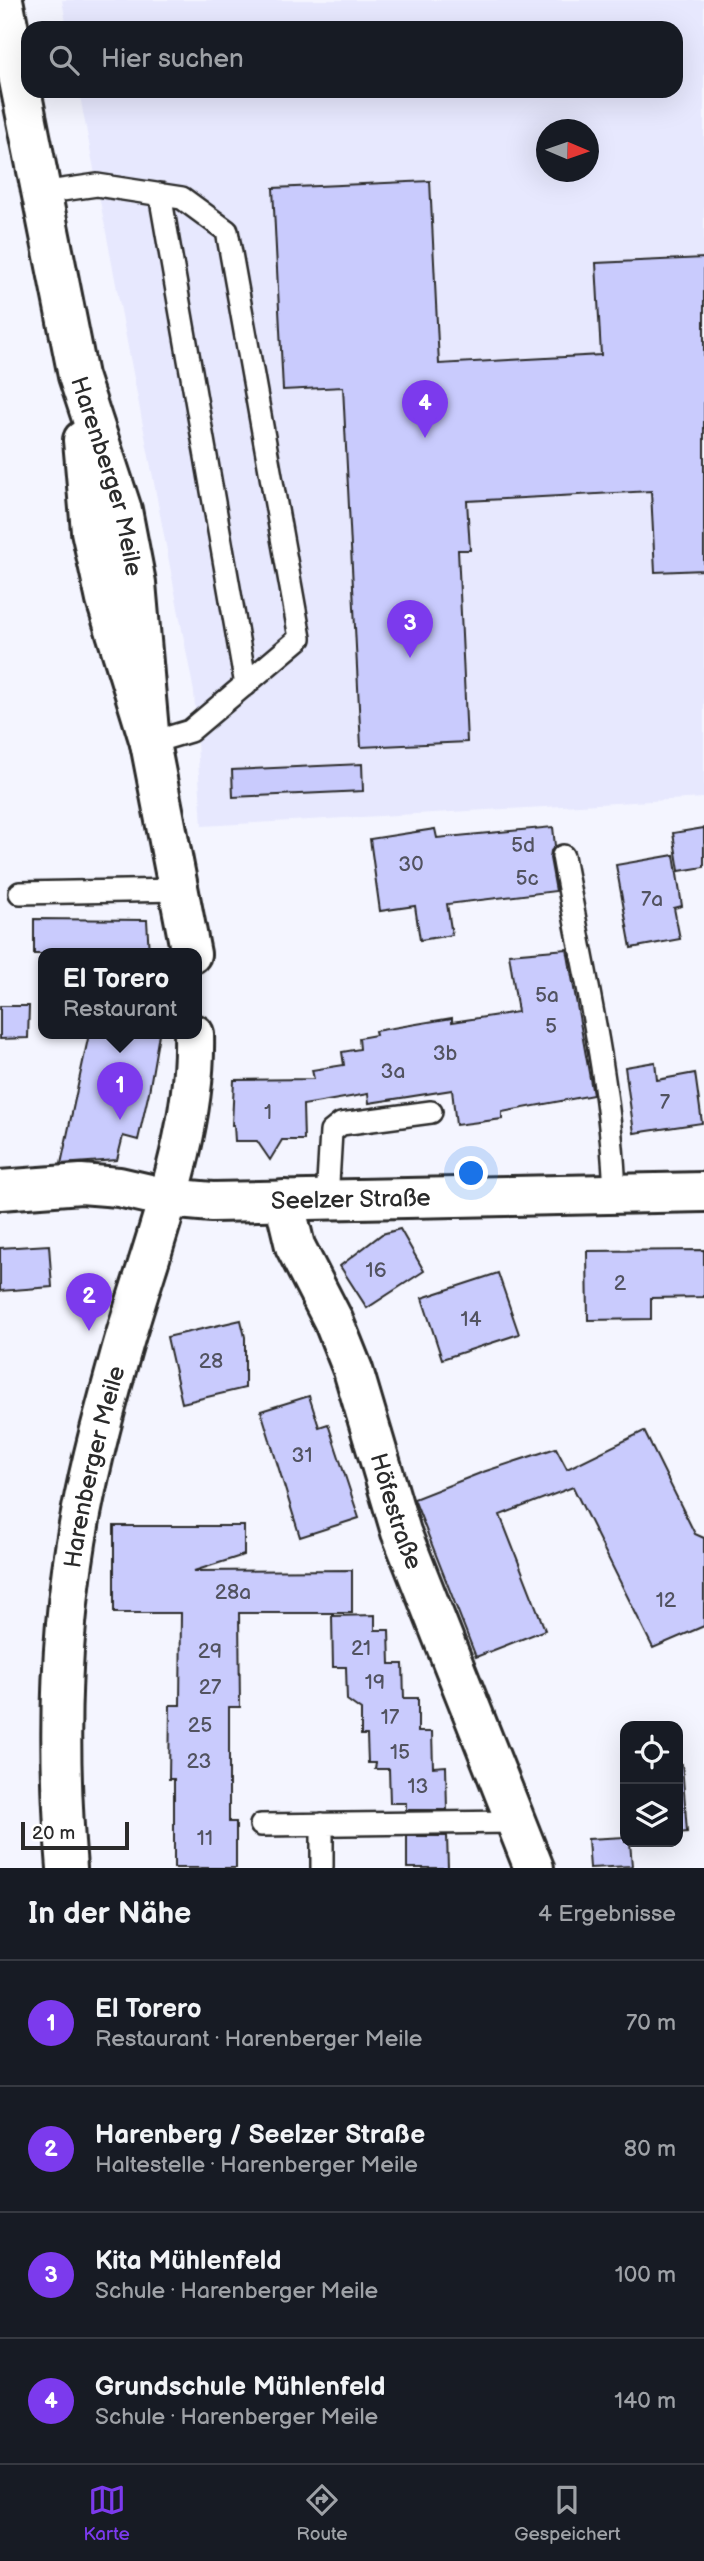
<!DOCTYPE html>
<html lang="de">
<meta charset="utf-8">
<style>
:root{--surface:#171b24;--page:#242831;--text:#f1f3f6;--muted:#9ea1a6;--line:#363941;--accent:#7c3aed}
body{margin:0;font-family:"Balsamiq Sans",sans-serif;background:var(--page);color:var(--text)}
.controls{position:absolute;right:21px;bottom:21px;display:grid;overflow:hidden;border-radius:14px;box-shadow:0 7px 28px #0002}
.controls button{width:63px;height:63px;display:grid;place-items:center;padding:0;border:0;border-bottom:2px solid var(--line);background:var(--surface);color:var(--text);font:35px sans-serif}
.compass{position:absolute;left:536px;top:119px;width:63px;height:63px;border-radius:50%;background:var(--surface);box-shadow:0 7px 28px #0002;rotate:92deg}
.scale{position:absolute;left:21px;bottom:18px;width:108px;box-sizing:border-box;padding-left:7px;border:4px solid #2b2b2b;border-top:0;font-size:19px;line-height:24px;white-space:nowrap;color:#2b2b2b;-webkit-text-stroke:5px #fff;paint-order:stroke}
.you{position:absolute;left:472px;top:1174px;width:24px;height:24px;margin:-18px;border:5px solid #fff;border-radius:50%;background:#1a73e8;box-shadow:0 0 0 10px #1a73e833}
.badge{display:grid;place-items:center;width:46px;height:46px;border-radius:50%;background:var(--accent);color:#fff;font-size:23px;font-weight:700}
.pin{position:absolute;translate:-50% -58px;filter:drop-shadow(0 2px 4px #0008)}
.pin::after{content:'';position:absolute;top:37px;width:24px;height:21px;background:inherit;clip-path:polygon(0 0,100% 0,50% 100%)}
.popup{position:absolute;left:38px;top:948px;width:164px;height:91px;box-sizing:border-box;display:grid;place-content:center;border-radius:14px;background:var(--surface);filter:drop-shadow(0 2px 5px #0005);font-size:23px;white-space:nowrap;color:var(--muted)}
.popup b{font-size:26px;color:var(--text)}
.popup::after{content:'';position:absolute;left:50%;top:100%;margin-left:-14px;border:14px solid transparent;border-top-color:var(--surface)}
.list{margin:0;padding:0;list-style:none}
h2{display:flex;justify-content:space-between;align-items:center;height:91px;margin:0;padding:0 28px;font-size:30px}
h2 small{font-size:23px;font-weight:400;color:var(--muted)}
.list li{display:grid;grid-template-columns:46px 1fr auto;gap:21px;align-items:center;box-sizing:border-box;height:126px;padding:0 28px;border-top:2px solid var(--line)}
.list b{display:block;font-size:26px;white-space:nowrap}
.list p{margin:0;font-size:23px;white-space:nowrap;color:var(--muted)}
.list em{font-size:23px;font-style:normal;color:var(--muted)}
.icon{flex:none;width:38px;height:38px;fill:none;stroke:currentColor;stroke-width:2;stroke-linecap:round;stroke-linejoin:round}
.map{position:relative;flex:none;width:704px;height:1868px;overflow:hidden}
.search{position:absolute;background:var(--surface);box-shadow:0 7px 28px #0002;left:21px;right:21px;top:21px;height:77px;display:flex;align-items:center;gap:18px;box-sizing:border-box;padding:0 24px;border-radius:21px;color:var(--muted);font-size:26px}
.sheet{height:595px;background:var(--surface)}
nav{display:flex;justify-content:space-around;align-items:center;box-sizing:border-box;height:98px;border-top:2px solid var(--line);background:var(--surface);font-size:19px;color:var(--muted)}
nav a{display:grid;justify-items:center;gap:4px}
nav .on{color:var(--accent)}
.map>svg:first-child{display:block}
.built{fill:#e7e8fe;fill-rule:evenodd}
.building{fill:#c9cbfd;stroke:#2b2b2b;stroke-width:2}
.lines{fill:none;stroke-linecap:round;stroke-linejoin:round}
.service-casing{stroke:#2b2b2b;stroke-width:26}
.minor-casing{stroke:#2b2b2b;stroke-width:44}
.secondary-casing{stroke:#2b2b2b;stroke-width:44}
.service{stroke:#fff;stroke-width:21}
.minor{stroke:#fff;stroke-width:38}
.secondary{stroke:#fff;stroke-width:38}
.labels{text-anchor:middle;dominant-baseline:central;stroke-width:7;stroke-linejoin:round;paint-order:stroke}
.number-label{font-size:21px;fill:#525360}
.street-label{font-size:24px;fill:#2b2b2b;stroke:#fff}
</style>
<div class="map">
<svg width="704" height="1868" viewBox="0 0 704 1868">
<rect width="100%" height="100%" fill="#f4f5ff"/>
<filter id="ink" filterUnits="userSpaceOnUse"><feTurbulence type="fractalNoise" baseFrequency=".0143" numOctaves="2"/><feDisplacementMap in="SourceGraphic" scale="14" xChannelSelector="R" yChannelSelector="G"/><feConvolveMatrix kernelMatrix="1 2 1 2 8 2 1 2 1" color-interpolation-filters="sRGB"/></filter>
<g filter="url(#ink)">
<path class="built" d="M 62,0 L 704,0 L 704,798 L 202,826 L 194,692 L 79,91 L 676,91 L 676,28 L 67,28 ZM 546,130 L 588,130 L 588,172 L 546,172 Z"/>
<path class="building" d="M 430,181 L 439,364 L 601,355 L 596,263 L 704,258 L 704,570 L 655,572 L 651,491 L 467,501 L 470,550 L 458,550 L 467,742 L 361,747 L 343,387 L 283,390 L 273,188 Z
M 362,764 L 363,791 L 233,797 L 232,770 Z
M 553,827 L 555,846 L 551,851 L 550,858 L 556,891 L 447,904 L 452,935 L 420,940 L 415,906 L 380,911 L 370,839 L 435,829 L 437,838 Z
M 704,828 L 704,867 L 679,871 L 673,833 Z
M 674,855 L 682,906 L 674,908 L 680,939 L 631,948 L 616,865 Z
M 34,919 L 147,920 L 149,954 L 34,954 Z
M 567,949 L 593,1095 L 502,1112 L 502,1119 L 456,1125 L 452,1090 L 369,1103 L 368,1094 L 303,1105 L 304,1140 L 282,1140 L 270,1160 L 257,1141 L 235,1141 L 234,1125 L 232,1125 L 234,1080 L 314,1079 L 312,1070 L 344,1065 L 342,1052 L 360,1049 L 359,1038 L 376,1035 L 375,1031 L 452,1018 L 452,1022 L 518,1012 L 509,954 Z
M 0,1006 L 29,1006 L 28,1038 L 0,1039 Z
M 89,1034 L 159,1034 L 149,1092 L 138,1140 L 123,1136 L 117,1160 L 61,1164 Z
M 655,1062 L 657,1080 L 695,1073 L 702,1123 L 634,1133 L 625,1067 Z
M 400,1229 L 424,1271 L 367,1308 L 340,1266 L 382,1234 Z
M 49,1245 L 52,1287 L 0,1291 L 0,1248 Z
M 704,1250 L 704,1297 L 651,1298 L 651,1319 L 588,1320 L 587,1251 Z
M 498,1273 L 519,1334 L 442,1359 L 422,1298 Z
M 241,1320 L 245,1337 L 245,1388 L 182,1403 L 167,1337 Z
M 309,1396 L 319,1427 L 328,1424 L 359,1518 L 300,1537 L 261,1411 Z
M 644,1431 L 695,1534 L 704,1538 L 704,1626 L 653,1648 L 573,1487 L 500,1515 L 545,1630 L 476,1657 L 414,1499 L 483,1472 L 556,1448 L 567,1469 Z
M 114,1526 L 244,1526 L 244,1555 L 194,1571 L 352,1570 L 352,1613 L 239,1613 L 240,1707 L 229,1707 L 229,1822 L 236,1822 L 236,1868 L 174,1868 L 174,1779 L 169,1779 L 170,1705 L 180,1705 L 181,1613 L 114,1613 Z
M 375,1615 L 375,1630 L 389,1630 L 390,1664 L 403,1664 L 404,1698 L 418,1698 L 418,1732 L 432,1732 L 433,1767 L 446,1766 L 447,1810 L 406,1810 L 406,1803 L 390,1803 L 389,1769 L 375,1769 L 376,1763 L 368,1763 L 367,1735 L 361,1735 L 361,1710 L 347,1700 L 346,1667 L 333,1667 L 332,1616 Z
M 682,1764 L 687,1832 L 678,1833 L 678,1765 Z
M 407,1836 L 447,1836 L 448,1868 L 407,1868 Z
M 625,1837 L 625,1842 L 630,1842 L 632,1866 L 590,1868 L 588,1839 Z"/>
<g class="lines">
<g class="service-casing">
<path id="service" d="M 41,193 L 97,185 L 182,198 L 227,231 L 300,638 L 190,731 L 150,743
M 160,194 L 246,685
M 563,856 C 583,968 611,1081 615,1194
M 20,893 L 179,890
M 327,1200 L 331,1132 L 341,1124 L 431,1112
M 322,1824 L 322,1868
M 261,1825 L 515,1822"/>
</g>
<g class="minor-casing">
<g id="minor">
<path d="M 0,1190 L 81,1184 L 119,1187 L 167,1198"/>
<path id="s1" d="M 284,1200 L 295,1246 L 333,1320 L 353,1370 L 401,1532 L 534,1868"/>
</g>
</g>
<g class="secondary-casing">
<g id="secondary">
<path id="s2" d="M 3,0 L 78,376 L 122,510 L 136,583 L 150,743"/>
<path d="M 83,440 L 91,531 L 106,600 L 150,743 L 191,954"/>
<path id="s3" d="M 167,1198 L 212,1202 L 704,1192"/>
<path id="s4" d="M 67,1868 C 57,1750 59,1630 81,1514 C 91,1461 105,1410 119,1359 C 147,1256 197,1142 194,1034"/>
</g>
</g>
<use href="#service" class="service"/>
<use href="#minor" class="minor"/>
<use href="#secondary" class="secondary"/>
</g>
</g>
<g class="labels">
<g class="number-label">
<text x="523" y="845">5d</text>
<text x="411" y="864">30</text>
<text x="527" y="878">5c</text>
<text x="652" y="899">7a</text>
<text x="547" y="995">5a</text>
<text x="551" y="1026">5</text>
<text x="445" y="1053">3b</text>
<text x="393" y="1071">3a</text>
<text x="665" y="1102">7</text>
<text x="268" y="1112">1</text>
<text x="376" y="1270">16</text>
<text x="620" y="1283">2</text>
<text x="471" y="1319">14</text>
<text x="211" y="1361">28</text>
<text x="302" y="1455">31</text>
<text x="233" y="1592">28a</text>
<text x="666" y="1600">12</text>
<text x="361" y="1648">21</text>
<text x="210" y="1651">29</text>
<text x="375" y="1682">19</text>
<text x="210" y="1687">27</text>
<text x="390" y="1717">17</text>
<text x="200" y="1725">25</text>
<text x="400" y="1752">15</text>
<text x="199" y="1761">23</text>
<text x="418" y="1786">13</text>
<text x="205" y="1838">11</text>
</g>
<g class="street-label">
<text stroke="none"><textPath href="#s2" startOffset="488">Harenberger Meile</textPath></text>
<text stroke="none"><textPath href="#s3" startOffset="184">Seelzer Straße</textPath></text>
<text stroke="none"><textPath href="#s4" startOffset="404">Harenberger Meile</textPath></text>
<text stroke="none"><textPath href="#s1" startOffset="332">Höfestraße</textPath></text>
</g>
</g>
</svg>
<div class="controls">
<button><svg class="icon" aria-label="locate" viewBox="0 0 24 24"><circle cx="12" cy="12" r="6"/><path d="M12 2v4M12 18v4M2 12h4M18 12h4"/></svg></button>
<button><svg class="icon" aria-label="layers" viewBox="0 0 24 24"><path d="M12 4l9 5-9 5-9-5zM3 14l9 5 9-5"/></svg></button>
</div>
<svg class="compass" viewBox="-18 -18 36 36"><path d="M0-13l5 13h-10z" fill="#e53935"/><path d="M0 13l5-13h-10z" fill="#9ea1a6"/></svg>
<div class="scale">20 m</div>
<div class="you"></div>
<div class="pin badge" style="left:120px;top:1120px">1</div>
<div class="popup"><b>El Torero</b>Restaurant</div>
<div class="pin badge" style="left:89px;top:1331px">2</div>
<div class="pin badge" style="left:410px;top:658px">3</div>
<div class="pin badge" style="left:425px;top:438px">4</div>
<div class="search"><svg class="icon" aria-label="search" viewBox="0 0 24 24"><circle cx="10" cy="10" r="6"/><path d="M15 15l6 6"/></svg>Hier suchen</div>
</div>
<section class="sheet">
<h2>In der Nähe<small>4 Ergebnisse</small></h2>
<ul class="list">
<li><span class="badge">1</span><div><b>El Torero</b><p>Restaurant · Harenberger Meile</p></div><em>70 m</em></li>
<li><span class="badge">2</span><div><b>Harenberg / Seelzer Straße</b><p>Haltestelle · Harenberger Meile</p></div><em>80 m</em></li>
<li><span class="badge">3</span><div><b>Kita Mühlenfeld</b><p>Schule · Harenberger Meile</p></div><em>100 m</em></li>
<li><span class="badge">4</span><div><b>Grundschule Mühlenfeld</b><p>Schule · Harenberger Meile</p></div><em>140 m</em></li>
</ul>
</section>
<nav>
<a class="on"><svg class="icon" aria-label="map" viewBox="0 0 24 24"><path d="M3 6l6-2 6 2 6-2v14l-6 2-6-2-6 2zM9 4v14M15 6v14"/></svg>Karte</a>
<a><svg class="icon" aria-label="directions" viewBox="0 0 24 24"><path d="M12 3l9 9-9 9-9-9zM9 14v-3h6M13 9l2 2-2 2"/></svg>Route</a>
<a><svg class="icon" aria-label="saved" viewBox="0 0 24 24"><path d="M7 4h10v16l-5-4-5 4z"/></svg>Gespeichert</a>
</nav>
